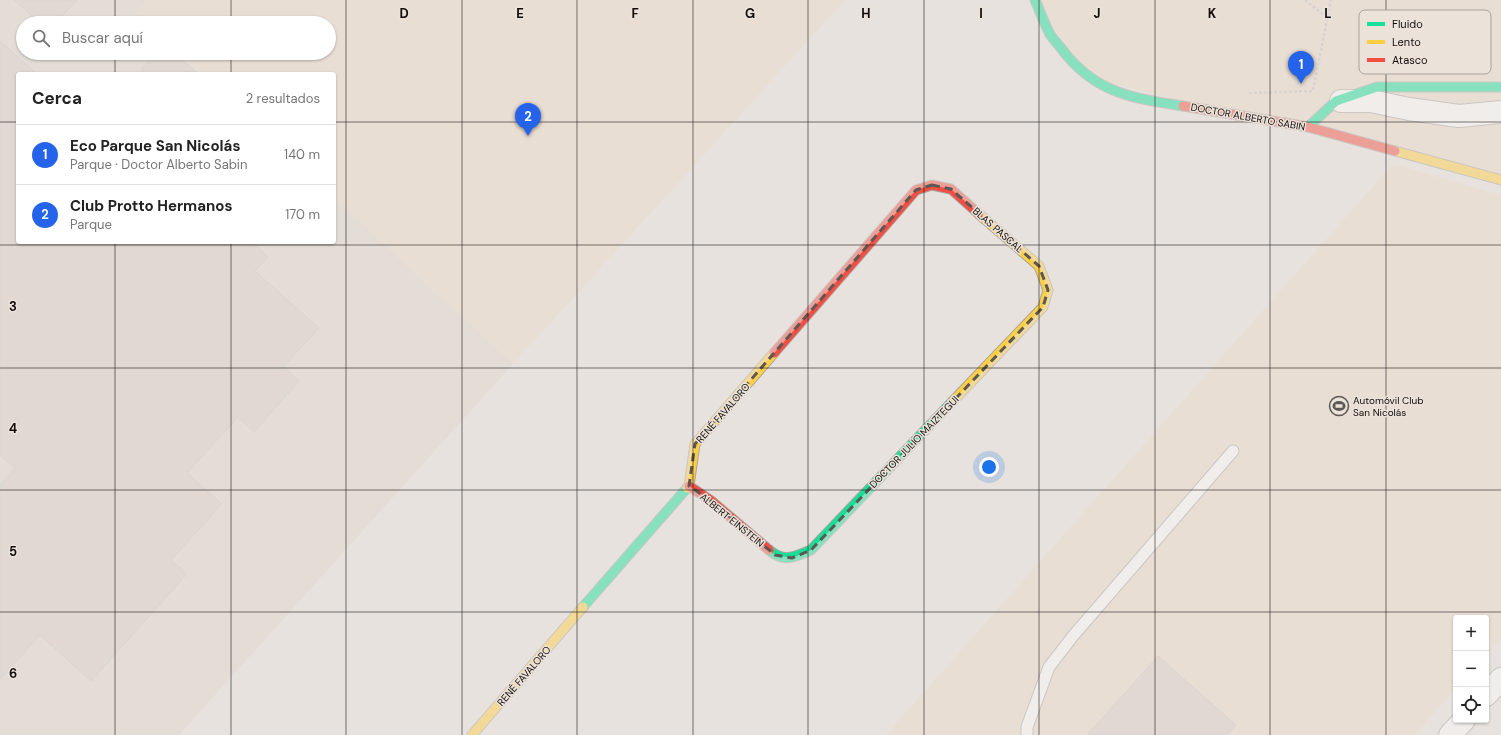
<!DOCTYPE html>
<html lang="es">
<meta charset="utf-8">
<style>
:root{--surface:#fff;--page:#f2f2f2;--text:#222;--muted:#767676;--line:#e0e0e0;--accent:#2563eb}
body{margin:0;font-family:"DM Sans",sans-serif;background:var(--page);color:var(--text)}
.controls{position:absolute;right:12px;bottom:12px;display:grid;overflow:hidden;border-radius:4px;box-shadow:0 1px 3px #0004}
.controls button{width:36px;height:36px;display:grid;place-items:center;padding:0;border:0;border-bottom:1px solid var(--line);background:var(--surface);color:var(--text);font:20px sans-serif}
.you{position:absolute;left:989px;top:467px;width:14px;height:14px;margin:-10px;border:3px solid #fff;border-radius:50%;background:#1a73e8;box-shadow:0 0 0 6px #1a73e833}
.badge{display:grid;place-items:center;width:26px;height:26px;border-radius:50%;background:var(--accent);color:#fff;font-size:13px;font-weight:700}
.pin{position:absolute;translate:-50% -33px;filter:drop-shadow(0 1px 2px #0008)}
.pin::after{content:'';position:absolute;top:21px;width:14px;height:12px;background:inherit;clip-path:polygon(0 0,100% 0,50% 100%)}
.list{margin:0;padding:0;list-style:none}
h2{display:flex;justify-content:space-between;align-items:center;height:52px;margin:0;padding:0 16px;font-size:17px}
h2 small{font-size:13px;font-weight:400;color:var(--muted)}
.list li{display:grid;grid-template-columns:26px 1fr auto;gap:12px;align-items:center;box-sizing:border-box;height:60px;padding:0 16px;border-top:1px solid var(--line)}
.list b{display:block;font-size:15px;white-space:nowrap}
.list p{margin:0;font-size:13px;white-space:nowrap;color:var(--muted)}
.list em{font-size:13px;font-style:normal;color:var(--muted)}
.icon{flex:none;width:22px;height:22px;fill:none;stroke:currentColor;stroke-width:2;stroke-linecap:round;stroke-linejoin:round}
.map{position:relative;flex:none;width:1501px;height:735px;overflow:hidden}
.search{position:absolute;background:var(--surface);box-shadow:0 1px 3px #0004;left:16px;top:16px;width:320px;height:44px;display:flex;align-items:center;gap:10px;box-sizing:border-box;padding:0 14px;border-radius:22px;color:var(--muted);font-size:15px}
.panel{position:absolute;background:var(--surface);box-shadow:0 1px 3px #0004;left:16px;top:72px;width:320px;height:172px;border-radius:4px}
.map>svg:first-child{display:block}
.built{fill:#e1d7cd}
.green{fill:#ead9c8}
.building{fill:#d7ccc2;stroke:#c9c5c2}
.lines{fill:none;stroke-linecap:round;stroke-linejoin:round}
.lane-casing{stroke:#a8a4a1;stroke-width:13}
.street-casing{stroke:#a8a4a1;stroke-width:24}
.fast-casing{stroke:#a8a4a1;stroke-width:11}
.slow-casing{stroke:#a8a4a1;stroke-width:11}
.jam-casing{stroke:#a8a4a1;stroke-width:11}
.path{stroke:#c4c2c2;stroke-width:2.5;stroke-dasharray:3 2;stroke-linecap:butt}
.lane{stroke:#fbfbfa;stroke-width:11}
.street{stroke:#fbfbfa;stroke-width:22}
.fast{stroke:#16e098;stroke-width:9}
.slow{stroke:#ffcf43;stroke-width:9}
.jam{stroke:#f24e42;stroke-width:9}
.marked{fill:none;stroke:#5b5855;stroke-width:3;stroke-dasharray:8 5;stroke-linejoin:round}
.grid{fill:none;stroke:#100d0b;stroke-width:1;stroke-opacity:0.55}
.labels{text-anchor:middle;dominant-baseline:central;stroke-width:3;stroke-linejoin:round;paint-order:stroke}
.street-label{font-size:10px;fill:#100d0b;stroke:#ebe2da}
.poi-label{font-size:10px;fill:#100d0b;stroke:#ebe2da;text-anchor:start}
.key{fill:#ebe2da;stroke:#a9a29c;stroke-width:1}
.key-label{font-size:11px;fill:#100d0b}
.grid-label{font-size:13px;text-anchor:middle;font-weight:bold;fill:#100d0b;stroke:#ebe2da;stroke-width:3;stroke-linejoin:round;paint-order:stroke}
</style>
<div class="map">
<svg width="1501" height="735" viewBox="0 0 1501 735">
<rect width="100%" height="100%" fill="#e7e2de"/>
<path class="built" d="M 0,0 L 147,0 L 135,13 L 146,23 L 23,23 L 23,53 L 178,53 L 201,74 L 18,74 L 18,242 L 334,242 L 334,198 L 513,364 L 179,735 L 0,735 Z"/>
<path class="green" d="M 147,0 L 845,0 L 513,364 L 334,198 L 334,74 L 201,74 L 178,53 L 329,53 L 329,23 L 146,23 L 135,13 Z
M 1035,0 L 1501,0 L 1501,180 L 1089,78 Z
M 1393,164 L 1501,195 L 1501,638 L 1486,655 L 1486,618 L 1456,618 L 1456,688 L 1415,735 L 886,735 Z"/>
<path class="building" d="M 14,0 L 77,0 L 56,23 L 40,23 Z
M 0,41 L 37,74 L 18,74 L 18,242 L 258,242 L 255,245 L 268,257 L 255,271 L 319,328 L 283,367 L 299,381 L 254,432 L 238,417 L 187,473 L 222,504 L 171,560 L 187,574 L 91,681 L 40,635 L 0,679 L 0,485 L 15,468 L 0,455 Z
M 156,53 L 175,53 L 198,74 L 147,74 L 141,69 Z
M 1158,656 L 1236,725 L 1227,735 L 1087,735 Z"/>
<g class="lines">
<g class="lane-casing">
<path id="lane" d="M 1027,735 L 1027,727 L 1049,667 L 1073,636 L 1233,451"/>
</g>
<g class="street-casing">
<path id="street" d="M 1341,101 L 1371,101 L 1409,109 L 1459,116 L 1501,112
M 1486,695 L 1501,679
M 1450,735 L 1464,720"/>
</g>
<g class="fast-casing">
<path id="fast" d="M 1035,0 C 1040,11 1044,23 1050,34 C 1053,39 1057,43 1061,48 C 1094,93 1132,98 1183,106
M 1308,127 L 1336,101 L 1377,87 L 1501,87
M 769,550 C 784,563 795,557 811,550 L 953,401
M 583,607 L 687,488"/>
</g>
<g class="slow-casing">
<path id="slow" d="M 1395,151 L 1501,180
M 953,401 L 1043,307 L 1048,290 L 1039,266 L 979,214
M 687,488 L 689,486 L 695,444 L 774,353
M 472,735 L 583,607"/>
</g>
<g class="jam-casing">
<path id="jam" d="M 1183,106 L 1308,127 L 1395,151
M 774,353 L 916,190 L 932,185 L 951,189 L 979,214
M 689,486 L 710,500 L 769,550"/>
</g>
<path class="path" d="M 1305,0 L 1328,18
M 1313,90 L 1331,0
M 1249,93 L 1313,91"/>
<use href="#lane" class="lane"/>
<use href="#street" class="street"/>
<use href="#fast" class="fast"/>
<use href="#slow" class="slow"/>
<use href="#jam" class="jam"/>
</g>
<path d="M0 0H1501V735H0ZM 932,185 L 951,189 L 1039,266 L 1048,290 L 1043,307 L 811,550 L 792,558 L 775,555 L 710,500 L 689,486 L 695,444 L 916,190 Z" fill="#e7e2de" fill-opacity=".55" fill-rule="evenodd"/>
<path class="marked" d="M 932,185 L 951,189 L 1039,266 L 1048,290 L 1043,307 L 811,550 L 792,558 L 775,555 L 710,500 L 689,486 L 695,444 L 916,190 Z"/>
<path class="grid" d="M 115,0 L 115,23M 231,0 L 231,23M 346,0 L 346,735M 462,0 L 462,735M 577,0 L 577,735M 693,0 L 693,735M 808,0 L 808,735M 924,0 L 924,735M 1039,0 L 1039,735M 1155,0 L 1155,735M 1270,0 L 1270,735M 1386,0 L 1386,735M 115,53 L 115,74M 231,53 L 231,74M 0,122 L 18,122M 334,122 L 1501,122M 115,242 L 115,735M 231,242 L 231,735M 0,245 L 1501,245M 0,368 L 1501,368M 0,490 L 1501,490M 0,612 L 1501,612"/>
<defs>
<g id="stadium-ring" transform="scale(1)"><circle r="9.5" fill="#ebe2da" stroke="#5b5855" stroke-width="1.5"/><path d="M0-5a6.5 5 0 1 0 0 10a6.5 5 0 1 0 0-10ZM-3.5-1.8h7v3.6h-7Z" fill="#5b5855"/></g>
</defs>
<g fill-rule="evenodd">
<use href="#stadium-ring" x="1339" y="406"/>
</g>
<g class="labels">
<g class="street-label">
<text transform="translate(1248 117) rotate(10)">DOCTOR ALBERTO SABIN</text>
<text transform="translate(998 230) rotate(41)">BLAS PASCAL</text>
<text transform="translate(723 413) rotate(-49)">RENÉ FAVALORO</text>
<text transform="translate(914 442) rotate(-46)">DOCTOR JULIO MAIZTEGUI</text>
<text transform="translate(732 520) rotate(39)">ALBERT EINSTEIN</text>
<text transform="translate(524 676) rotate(-49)">RENÉ FAVALORO</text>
</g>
<g class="poi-label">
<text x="1353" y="400">Automóvil Club<tspan x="1353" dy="12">San Nicolás</tspan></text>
</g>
</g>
<rect x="1359" y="10" width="132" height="64" rx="6" class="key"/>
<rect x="1367" y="22" width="18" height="4" fill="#16e098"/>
<rect x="1367" y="40" width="18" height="4" fill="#ffcf43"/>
<rect x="1367" y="58" width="18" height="4" fill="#f24e42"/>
<g class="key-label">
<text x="1392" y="28">Fluido</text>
<text x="1392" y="46">Lento</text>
<text x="1392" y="64">Atasco</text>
</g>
<g class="grid-label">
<text x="404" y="18">D</text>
<text x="520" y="18">E</text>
<text x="635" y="18">F</text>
<text x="750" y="18">G</text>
<text x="866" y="18">H</text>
<text x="981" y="18">I</text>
<text x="1097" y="18">J</text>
<text x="1212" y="18">K</text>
<text x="1328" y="18">L</text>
<text x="13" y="311">3</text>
<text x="13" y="433">4</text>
<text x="13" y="556">5</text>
<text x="13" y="678">6</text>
</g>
</svg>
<div class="controls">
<button>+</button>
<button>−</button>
<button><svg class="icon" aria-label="locate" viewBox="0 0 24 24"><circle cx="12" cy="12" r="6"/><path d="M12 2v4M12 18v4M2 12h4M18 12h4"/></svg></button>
</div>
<div class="you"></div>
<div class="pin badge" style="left:1301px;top:84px">1</div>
<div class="pin badge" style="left:528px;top:136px">2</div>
<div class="search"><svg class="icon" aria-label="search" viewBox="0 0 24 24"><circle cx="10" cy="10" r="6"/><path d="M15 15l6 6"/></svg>Buscar aquí</div>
<section class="panel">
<h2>Cerca<small>2 resultados</small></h2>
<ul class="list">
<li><span class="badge">1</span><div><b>Eco Parque San Nicolás</b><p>Parque · Doctor Alberto Sabin</p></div><em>140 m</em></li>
<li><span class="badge">2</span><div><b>Club Protto Hermanos</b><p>Parque</p></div><em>170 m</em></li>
</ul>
</section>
</div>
